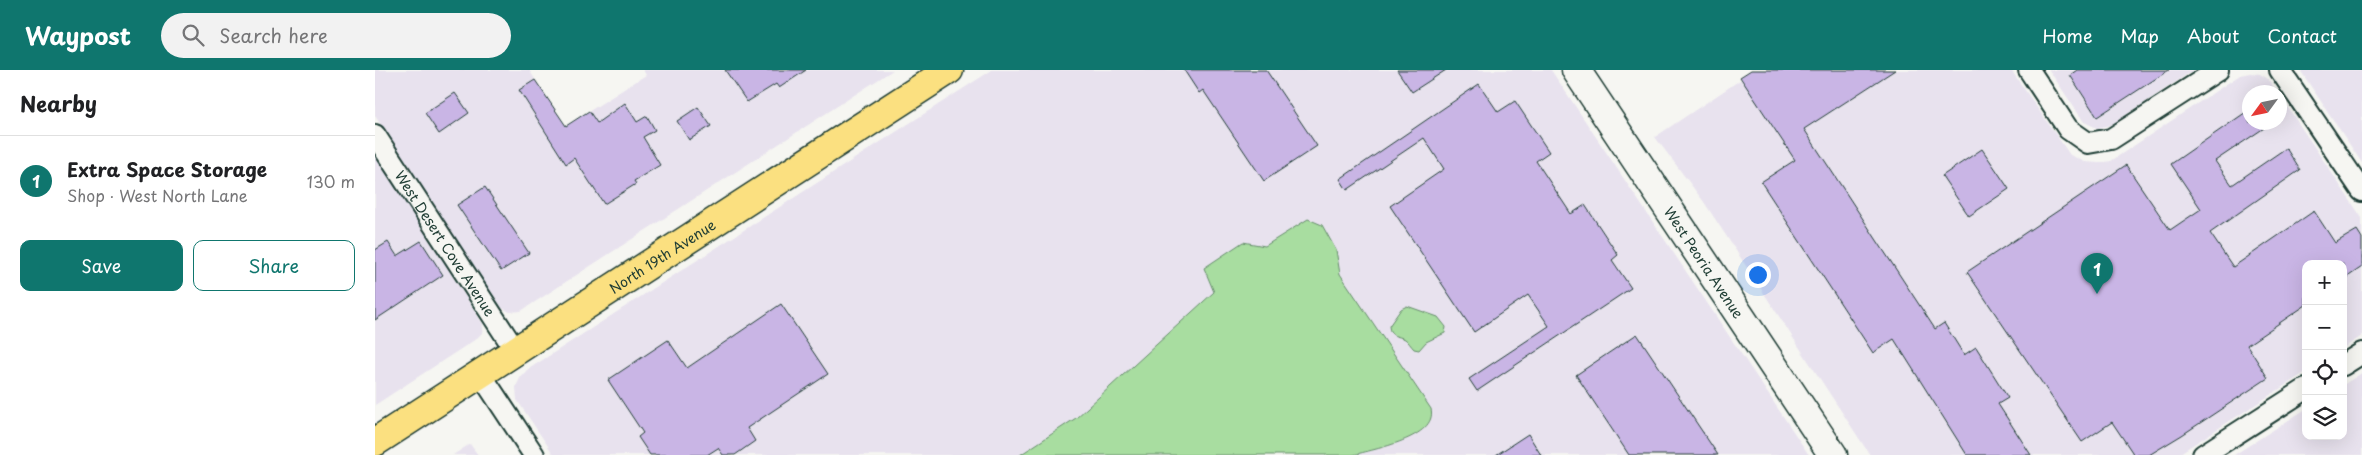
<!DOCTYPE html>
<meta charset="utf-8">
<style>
:root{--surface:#fff;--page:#f2f2f2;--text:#202124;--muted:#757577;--line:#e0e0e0;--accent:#0f766e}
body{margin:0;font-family:"Playpen Sans",sans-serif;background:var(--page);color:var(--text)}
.controls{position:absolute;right:15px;bottom:15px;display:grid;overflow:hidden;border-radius:10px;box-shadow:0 5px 20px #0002}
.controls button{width:45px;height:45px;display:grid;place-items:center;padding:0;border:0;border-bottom:1px solid var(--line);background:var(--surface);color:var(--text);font:25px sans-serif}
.compass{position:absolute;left:1867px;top:15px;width:45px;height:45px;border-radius:50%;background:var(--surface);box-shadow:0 5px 20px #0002;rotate:237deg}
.you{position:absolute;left:1382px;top:204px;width:18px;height:18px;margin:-12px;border:4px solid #fff;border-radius:50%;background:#1a73e8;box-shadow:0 0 0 8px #1a73e833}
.badge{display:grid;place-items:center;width:32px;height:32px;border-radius:50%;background:var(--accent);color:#fff;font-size:16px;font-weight:700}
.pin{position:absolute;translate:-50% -41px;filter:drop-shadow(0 1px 2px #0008)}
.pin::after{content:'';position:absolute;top:26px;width:18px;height:15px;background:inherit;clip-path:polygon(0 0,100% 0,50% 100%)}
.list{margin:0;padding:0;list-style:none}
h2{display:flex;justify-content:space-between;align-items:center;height:65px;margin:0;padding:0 20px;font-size:21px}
h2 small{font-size:16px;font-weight:400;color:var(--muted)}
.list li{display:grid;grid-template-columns:32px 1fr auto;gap:15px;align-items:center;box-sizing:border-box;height:90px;padding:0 20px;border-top:1px solid var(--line)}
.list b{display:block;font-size:19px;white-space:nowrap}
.list p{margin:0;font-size:16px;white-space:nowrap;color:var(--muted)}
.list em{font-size:16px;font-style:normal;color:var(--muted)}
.actions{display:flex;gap:10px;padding:15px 20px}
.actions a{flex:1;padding:11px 0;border:1px solid var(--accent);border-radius:10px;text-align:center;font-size:18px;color:var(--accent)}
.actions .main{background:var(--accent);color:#fff}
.icon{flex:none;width:28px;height:28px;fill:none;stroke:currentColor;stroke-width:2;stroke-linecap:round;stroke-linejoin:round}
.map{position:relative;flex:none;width:1987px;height:385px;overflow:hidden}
header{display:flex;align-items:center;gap:30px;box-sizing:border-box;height:70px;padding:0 25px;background:var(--accent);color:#fff}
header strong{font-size:24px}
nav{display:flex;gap:28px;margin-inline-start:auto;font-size:18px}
.search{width:350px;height:45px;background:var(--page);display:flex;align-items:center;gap:12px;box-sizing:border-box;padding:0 18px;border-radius:28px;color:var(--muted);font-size:19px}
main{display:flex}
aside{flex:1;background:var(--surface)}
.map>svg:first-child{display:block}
.built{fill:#e8e2ee}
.green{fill:#a8dda0;stroke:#648d6a}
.building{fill:#c9b5e5;stroke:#1f3d34}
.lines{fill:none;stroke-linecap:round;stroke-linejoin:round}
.street-casing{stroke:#1f3d34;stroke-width:24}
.secondary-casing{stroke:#1f3d34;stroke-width:31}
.primary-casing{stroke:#1f3d34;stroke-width:31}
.street{stroke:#f6f6f2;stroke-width:20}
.secondary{stroke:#f6f6f2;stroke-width:28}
.primary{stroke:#fbe080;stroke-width:28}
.labels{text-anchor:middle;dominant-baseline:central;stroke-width:4;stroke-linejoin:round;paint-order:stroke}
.street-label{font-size:14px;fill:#1f3d34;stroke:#f6f6f2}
</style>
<header>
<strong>Waypost</strong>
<div class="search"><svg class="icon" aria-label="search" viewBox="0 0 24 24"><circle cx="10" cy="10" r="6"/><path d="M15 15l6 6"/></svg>Search here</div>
<nav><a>Home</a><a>Map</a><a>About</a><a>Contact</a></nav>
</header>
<main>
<aside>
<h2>Nearby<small></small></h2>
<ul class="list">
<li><span class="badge">1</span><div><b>Extra Space Storage</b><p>Shop · West North Lane</p></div><em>130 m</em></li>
</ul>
<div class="actions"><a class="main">Save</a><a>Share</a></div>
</aside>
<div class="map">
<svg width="1987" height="385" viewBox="0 0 1987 385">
<rect width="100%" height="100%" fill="#f6f6f2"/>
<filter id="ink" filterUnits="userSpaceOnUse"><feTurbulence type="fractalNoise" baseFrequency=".02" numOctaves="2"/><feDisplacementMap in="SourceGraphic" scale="10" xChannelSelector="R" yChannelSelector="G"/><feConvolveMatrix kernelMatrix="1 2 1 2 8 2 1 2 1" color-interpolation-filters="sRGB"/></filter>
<g filter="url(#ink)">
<path class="built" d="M 0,0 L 154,0 L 191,56 L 271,5 L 268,0 L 518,0 L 146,241 L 135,242 L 127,238 L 0,46 Z
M 617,0 L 1176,0 L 1434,385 L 179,385 L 142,330 L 141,317 L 145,308 L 152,300 Z
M 1380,0 L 1636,0 L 1695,85 L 1710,92 L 1724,93 L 1736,91 L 1865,5 L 1875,3 L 1885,4 L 1893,9 L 1902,22 L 1874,22 L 1874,52 L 1904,52 L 1905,26 L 1987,148 L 1987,266 L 1968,278 L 1968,194 L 1931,194 L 1931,302 L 1802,385 L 1495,385 L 1329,132 L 1280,67 Z
M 1674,0 L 1819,0 L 1736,55 L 1722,58 L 1709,52 Z
M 1925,0 L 1987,0 L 1987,93 Z
M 0,84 L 108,254 L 107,263 L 101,269 L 0,335 Z
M 1987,303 L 1987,385 L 1859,385 L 1931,339 L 1931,366 L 1968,366 L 1968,315 Z
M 95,374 L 103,385 L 78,385 Z"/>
<path class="green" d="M 933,149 L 947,155 L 961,180 L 965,204 L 1056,339 C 1063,368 999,379 978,385 L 645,385 L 701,348 L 839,222 L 829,198 L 868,172 L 890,176 Z
M 1032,236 L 1063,247 L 1071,257 L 1070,263 L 1051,272 L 1044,280 L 1039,279 C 1036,276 1033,271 1030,269 C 1022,265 1015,268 1014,256 L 1026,239 Z"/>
<path class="building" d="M 350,0 L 431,0 L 404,18 L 401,14 L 372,32 Z
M 809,0 L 891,0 L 942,76 L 889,111 L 828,20 L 824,23 Z
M 1022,0 L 1071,0 L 1037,22 Z
M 1376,0 L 1520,0 L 1429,59 L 1560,259 L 1569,253 L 1589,285 L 1601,277 L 1633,328 L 1623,334 L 1656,385 L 1592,385 L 1519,269 L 1498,283 L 1386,112 L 1420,90 L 1365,7 Z
M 1702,0 L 1794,0 L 1722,47 L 1695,5 Z
M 160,10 L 191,56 L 214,41 L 222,53 L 250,33 L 262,52 L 272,46 L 280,60 L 268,67 L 285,95 L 259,111 L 261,114 L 229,134 L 199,88 L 191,94 L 144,20 Z
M 1104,14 L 1123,42 L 1140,31 L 1174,82 L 1161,91 L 1196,144 L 1210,135 L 1243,185 L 1237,190 L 1256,218 L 1102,321 L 1094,309 L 1174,256 L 1153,225 L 1099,262 L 1015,136 L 1069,99 L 1049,68 L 972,120 L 965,109 Z
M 80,23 L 94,43 L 64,64 L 50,43 Z
M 323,37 L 336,56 L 314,70 L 302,51 Z
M 1874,40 L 1874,52 L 1898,52 L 1840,91 L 1857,115 L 1911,78 L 1925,100 L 1835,163 L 1858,197 L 1939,141 L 1960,173 L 1982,160 L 1987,168 L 1987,197 L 1968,210 L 1968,194 L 1931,194 L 1931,235 L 1872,275 L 1893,308 L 1807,365 L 1774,385 L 1759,385 L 1737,352 L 1707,372 L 1592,202 L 1751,95 L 1795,160 L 1826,139 L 1796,94 Z
M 1607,79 L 1634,119 L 1594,146 L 1567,106 Z
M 110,117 L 154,183 L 126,201 L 82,135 Z
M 46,171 L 68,205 L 0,250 L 0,180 L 13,172 L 22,186 Z
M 406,234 L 453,304 L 372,358 L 380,371 L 360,385 L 348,385 L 343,378 L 332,385 L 275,385 L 263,367 L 268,363 L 233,310 L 293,270 L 312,298 Z
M 1262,264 L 1343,385 L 1254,385 L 1201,305 Z
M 1153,364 L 1166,385 L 1121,385 Z"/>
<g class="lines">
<g class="street-casing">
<g id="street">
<path d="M 1654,0 L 1693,59 L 1713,73 L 1736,69 L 1843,0"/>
<path d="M 1905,0 L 1987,121"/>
<path id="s1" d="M 0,65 L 140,280"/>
<path d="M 1968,295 L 1987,283"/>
<path d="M 105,303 L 159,385"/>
<path d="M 1828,385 L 1931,319"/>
</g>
</g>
<g class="secondary-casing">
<g id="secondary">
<path id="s2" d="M 1201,0 L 1458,385"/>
</g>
</g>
<g class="primary-casing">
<g id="primary">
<path id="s3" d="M 0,372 L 574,0"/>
</g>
</g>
<use href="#street" class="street"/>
<use href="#secondary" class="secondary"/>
<use href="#primary" class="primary"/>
</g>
</g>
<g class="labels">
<g class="street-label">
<text stroke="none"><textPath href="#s1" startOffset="129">West Desert Cove Avenue</textPath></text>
<text stroke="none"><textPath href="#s3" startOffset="342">North 19th Avenue</textPath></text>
<text stroke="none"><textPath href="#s2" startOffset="231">West Peoria Avenue</textPath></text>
</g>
</g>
</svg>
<div class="controls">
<button>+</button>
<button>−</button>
<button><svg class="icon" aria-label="locate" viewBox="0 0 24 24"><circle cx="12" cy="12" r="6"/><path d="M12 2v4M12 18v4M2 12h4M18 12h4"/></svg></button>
<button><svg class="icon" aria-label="layers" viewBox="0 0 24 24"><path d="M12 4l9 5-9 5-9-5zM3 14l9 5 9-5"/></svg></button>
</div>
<svg class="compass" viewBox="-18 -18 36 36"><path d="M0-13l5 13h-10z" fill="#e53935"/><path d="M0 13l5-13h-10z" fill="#757577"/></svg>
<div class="you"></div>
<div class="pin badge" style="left:1722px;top:224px">1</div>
</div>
</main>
